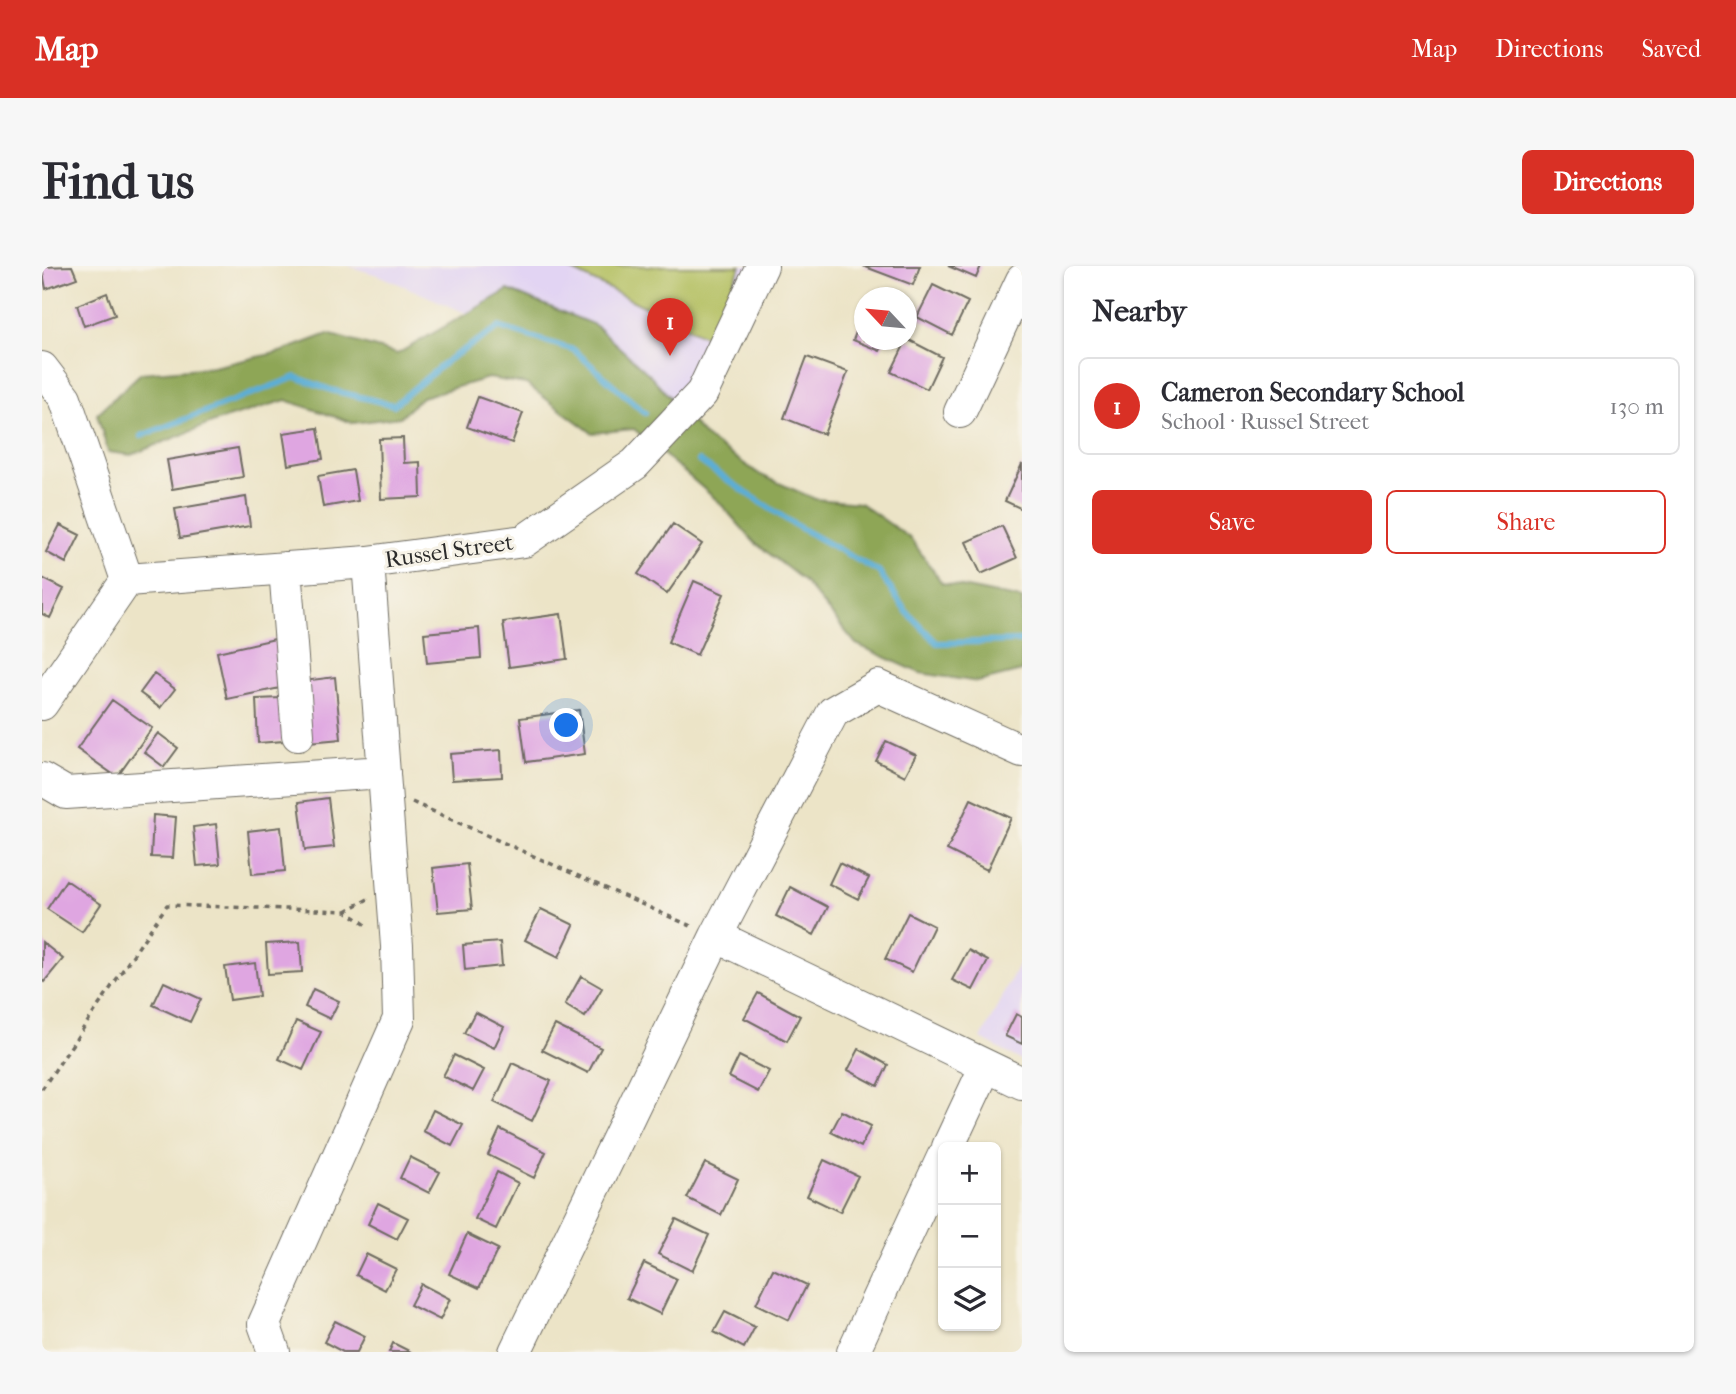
<!DOCTYPE html>
<meta charset="utf-8">
<style>
:root{--surface:#fff;--page:#f7f7f7;--text:#2b2b33;--muted:#7c7c81;--line:#e1e1e2;--accent:#d93025}
body{margin:0;font-family:"IM FELL French Canon",serif;background:var(--page);color:var(--text)}
.controls{position:absolute;right:21px;bottom:21px;display:grid;overflow:hidden;border-radius:10px;box-shadow:0 2px 5px #0004}
.controls button{width:63px;height:63px;display:grid;place-items:center;padding:0;border:0;border-bottom:2px solid var(--line);background:var(--surface);color:var(--text);font:35px sans-serif}
.compass{position:absolute;left:812px;top:21px;width:63px;height:63px;border-radius:50%;background:var(--surface);box-shadow:0 2px 5px #0004;rotate:296deg}
.you{position:absolute;left:525px;top:460px;width:24px;height:24px;margin:-18px;border:5px solid #fff;border-radius:50%;background:#1a73e8;box-shadow:0 0 0 10px #1a73e833}
.badge{display:grid;place-items:center;width:46px;height:46px;border-radius:50%;background:var(--accent);color:#fff;font-size:23px;font-weight:700}
.pin{position:absolute;translate:-50% -58px;filter:drop-shadow(0 2px 4px #0008)}
.pin::after{content:'';position:absolute;top:37px;width:24px;height:21px;background:inherit;clip-path:polygon(0 0,100% 0,50% 100%)}
.list{margin:0;padding:0;list-style:none}
h2{display:flex;justify-content:space-between;align-items:center;height:91px;margin:0;padding:0 28px;font-size:30px}
h2 small{font-size:23px;font-weight:400;color:var(--muted)}
.list li{display:grid;grid-template-columns:46px 1fr auto;gap:21px;align-items:center;box-sizing:border-box;height:98px;margin:0 14px 14px;padding:0 14px;border:2px solid var(--line);border-radius:10px}
.list b{display:block;font-size:26px;white-space:nowrap}
.list p{margin:0;font-size:23px;white-space:nowrap;color:var(--muted)}
.list em{font-size:23px;font-style:normal;color:var(--muted)}
.actions{display:flex;gap:14px;padding:21px 28px}
.actions a{flex:1;padding:16px 0;border:2px solid var(--accent);border-radius:10px;text-align:center;font-size:24px;color:var(--accent)}
.actions .main{background:var(--accent);color:#fff}
.icon{flex:none;width:38px;height:38px;fill:none;stroke:currentColor;stroke-width:2;stroke-linecap:round;stroke-linejoin:round}
.map{position:relative;flex:none;width:980px;height:1086px;overflow:hidden;border-radius:10px}
header{display:flex;align-items:center;gap:42px;box-sizing:border-box;height:98px;padding:0 35px;background:var(--accent);color:#fff}
header strong{font-size:33px}
nav{display:flex;gap:38px;margin-inline-start:auto;font-size:24px}
.intro{display:flex;align-items:center;justify-content:space-between;box-sizing:border-box;height:168px;padding:0 42px}
h1{margin:0;font-size:49px}
.button{padding:18px 32px;border-radius:10px;background:var(--accent);color:#fff;font-size:24px;font-weight:700}
main{display:flex;gap:42px;padding:0 42px}
aside{flex:1;background:var(--surface);border-radius:10px;box-shadow:0 2px 5px #0004}
.map>svg:first-child{display:block}
.built{fill:#e2d4f3}
.green{fill:#b3bf61;stroke:#6f7546;stroke-width:2}
.forest{fill:#8ea657;stroke:#5c6841;stroke-width:2}
.lines{fill:none;stroke-linecap:round;stroke-linejoin:round}
.stream{stroke:#5baed6;stroke-width:6}
.building{fill:#dfa6e1}
.minor-casing{stroke:#6f6c62;stroke-width:34}
.path{stroke:#6f6c62;stroke-width:3.5;stroke-dasharray:5 5;stroke-linecap:butt}
.minor{stroke:#fff;stroke-width:32}
.labels{text-anchor:middle;dominant-baseline:central;stroke-width:6;stroke-linejoin:round;paint-order:stroke}
.street-label{font-size:23px;fill:#2b2b2b;stroke:#f7f3e8}
</style>
<header>
<strong>Map</strong>
<nav><a>Map</a><a>Directions</a><a>Saved</a></nav>
</header>
<div class="intro"><h1>Find us</h1><a class="button">Directions</a></div>
<main>
<div class="map">
<svg width="980" height="1086" viewBox="0 0 980 1086">
<rect width="100%" height="100%" fill="#f7f3e8"/>
<filter id="ink" filterUnits="userSpaceOnUse"><feTurbulence type="fractalNoise" baseFrequency=".0143" numOctaves="2"/><feDisplacementMap in="SourceGraphic" scale="14" xChannelSelector="R" yChannelSelector="G"/><feConvolveMatrix kernelMatrix="1 2 1 2 8 2 1 2 1" color-interpolation-filters="sRGB"/></filter>
<filter id="wash" filterUnits="userSpaceOnUse"><feTurbulence type="fractalNoise" baseFrequency=".00686" numOctaves="4" result="noise"/><feDisplacementMap in="SourceGraphic" scale="28" xChannelSelector="R" yChannelSelector="G"/><feGaussianBlur stdDeviation="1.57" result="paint"/><feColorMatrix in="noise" values="0 0 0 0 0 0 0 0 0 0 0 0 0 0 0 0 0 1.4 0 .05"/><feComposite in="paint" operator="in"/></filter>
<g filter="url(#wash)">
<rect width="100%" height="100%" fill="#ece4c7"/>
<path class="built" d="M 306,0 L 715,0 L 685,68 L 633,137 L 610,111 L 466,24 L 426,48 L 339,10 Z
M 980,691 L 980,795 L 939,773 Z"/>
<path class="green" d="M 521,0 L 699,0 L 666,72 Z"/>
<path class="forest" d="M 466,24 L 553,59 L 610,111 L 663,171 L 719,209 L 773,233 L 818,237 L 869,273 L 900,317 L 980,333 L 980,405 L 936,416 L 878,407 L 814,378 L 761,314 L 712,276 L 677,236 L 592,163 L 550,167 L 484,118 L 446,112 L 380,131 L 358,151 L 311,157 L 244,134 L 175,155 L 89,189 L 66,186 L 55,148 L 99,107 L 171,101 L 238,86 L 286,68 L 355,88 Z"/>
<g class="lines">
<path class="stream" d="M 99,170 L 254,111 L 289,124 L 352,139 L 406,94 L 457,61 L 532,84 L 603,147
M 657,195 L 753,259 L 837,306 L 863,344 L 895,377 L 980,375"/>
</g>
<g id="blocks">
<path class="building" d="M 30,0 L 35,12 L 4,23 L 0,1 Z
M 821,0 L 878,0 L 871,19 Z
M 906,0 L 939,0 L 934,12 Z
M 891,19 L 926,36 L 910,69 L 875,51 Z
M 65,27 L 73,49 L 42,60 L 35,39 Z
M 822,46 L 822,74 L 843,74 L 838,85 L 811,74 Z
M 865,73 L 900,91 L 885,123 L 849,106 Z
M 765,91 L 806,106 L 782,168 L 742,152 Z
M 436,131 L 481,147 L 470,177 L 425,161 Z
M 276,162 L 281,193 L 246,199 L 241,167 Z
M 361,172 L 362,197 L 378,196 L 379,231 L 339,233 L 337,173 Z
M 196,182 L 201,211 L 130,223 L 125,194 Z
M 980,198 L 980,243 L 963,235 Z
M 311,204 L 316,235 L 281,241 L 276,210 Z
M 204,231 L 208,260 L 138,272 L 133,243 Z
M 631,258 L 660,278 L 625,328 L 596,308 Z
M 18,259 L 38,269 L 24,297 L 4,286 Z
M 960,260 L 975,292 L 939,308 L 924,276 Z
M 0,312 L 22,323 L 8,352 L 0,348 Z
M 652,315 L 682,328 L 655,389 L 626,376 Z
M 519,348 L 525,393 L 467,401 L 461,356 Z
M 437,362 L 439,392 L 385,397 L 382,367 Z
M 233,373 L 243,421 L 185,433 L 175,386 Z
M 112,408 L 133,423 L 118,442 L 98,427 Z
M 293,411 L 299,473 L 267,476 L 261,415 Z
M 240,432 L 242,475 L 216,477 L 214,433 Z
M 70,434 L 110,462 L 75,511 L 35,483 Z
M 537,444 L 543,488 L 484,496 L 478,452 Z
M 116,467 L 136,482 L 122,501 L 102,486 Z
M 844,475 L 874,489 L 863,510 L 834,495 Z
M 459,484 L 460,511 L 410,514 L 408,488 Z
M 286,532 L 292,581 L 263,584 L 257,536 Z
M 929,533 L 969,552 L 945,604 L 905,584 Z
M 111,549 L 134,551 L 131,592 L 109,591 Z
M 174,558 L 178,598 L 155,600 L 151,561 Z
M 239,561 L 243,605 L 210,608 L 206,565 Z
M 797,597 L 827,612 L 816,633 L 787,618 Z
M 425,598 L 430,643 L 396,646 L 391,602 Z
M 24,614 L 59,638 L 40,666 L 5,643 Z
M 748,621 L 786,641 L 772,669 L 734,650 Z
M 499,643 L 532,659 L 517,691 L 483,674 Z
M 866,647 L 892,660 L 870,706 L 843,693 Z
M 0,676 L 21,693 L 2,716 L 0,714 Z
M 258,676 L 260,706 L 226,708 L 224,678 Z
M 458,676 L 460,700 L 423,704 L 421,679 Z
M 926,684 L 946,695 L 931,724 L 910,714 Z
M 213,697 L 217,730 L 188,734 L 183,701 Z
M 539,710 L 560,722 L 543,751 L 523,739 Z
M 122,716 L 159,733 L 148,756 L 111,739 Z
M 271,723 L 297,735 L 288,753 L 263,741 Z
M 716,727 L 758,750 L 745,775 L 702,752 Z
M 433,746 L 462,761 L 452,782 L 422,767 Z
M 974,748 L 980,751 L 980,778 L 963,770 Z
M 254,755 L 279,766 L 261,804 L 237,793 Z
M 513,759 L 559,782 L 546,807 L 500,784 Z
M 817,783 L 846,799 L 836,820 L 806,804 Z
M 412,789 L 442,804 L 431,825 L 401,810 Z
M 697,790 L 727,805 L 716,826 L 687,811 Z
M 470,797 L 509,815 L 490,855 L 452,836 Z
M 391,844 L 421,859 L 410,880 L 381,865 Z
M 800,845 L 829,860 L 819,881 L 789,866 Z
M 458,863 L 504,886 L 492,912 L 446,889 Z
M 368,891 L 398,906 L 387,927 L 358,912 Z
M 782,894 L 816,910 L 798,946 L 765,930 Z
M 663,897 L 696,913 L 679,949 L 645,932 Z
M 455,906 L 476,917 L 454,963 L 433,953 Z
M 336,937 L 366,952 L 355,973 L 326,958 Z
M 634,953 L 667,969 L 650,1005 L 616,988 Z
M 425,968 L 456,983 L 437,1022 L 407,1008 Z
M 324,988 L 354,1003 L 343,1024 L 314,1009 Z
M 602,997 L 635,1013 L 618,1048 L 585,1032 Z
M 731,1003 L 765,1019 L 747,1054 L 714,1038 Z
M 379,1018 L 408,1033 L 398,1054 L 368,1039 Z
M 683,1046 L 713,1061 L 702,1082 L 672,1066 Z
M 293,1055 L 323,1070 L 315,1086 L 301,1086 L 282,1076 Z
M 351,1077 L 369,1086 L 347,1086 Z"/>
</g>
</g>
<g filter="url(#ink)">
<use href="#blocks" fill-opacity="0" stroke="#6f6c62" stroke-width="2"/>
<g class="lines">
<g class="minor-casing">
<path id="minor" d="M 0,102 L 23,132 L 85,314
M 918,146 L 980,14
M 243,302 L 256,469
M 85,314 L 326,296 L 482,275 L 593,198 L 660,127 L 720,0
M 0,438 L 85,314
M 0,513 L 24,527 L 342,506
M 674,670 L 980,817
M 906,881 L 943,802
M 232,1086 L 222,1058 L 357,753 L 355,680 L 326,296
M 473,1086 L 674,670 L 791,446 L 836,420 L 980,485
M 811,1086 L 901,891"/>
</g>
<path class="path" d="M 370,536 L 651,661
M 304,645 L 326,633
M 0,823 L 125,639 L 304,645 L 327,661"/>
<use href="#minor" class="minor"/>
</g>
</g>
<g class="labels">
<g class="street-label">
<text transform="translate(407 285) rotate(-8)">Russel Street</text>
</g>
</g>
</svg>
<div class="controls">
<button>+</button>
<button>−</button>
<button><svg class="icon" aria-label="layers" viewBox="0 0 24 24"><path d="M12 4l9 5-9 5-9-5zM3 14l9 5 9-5"/></svg></button>
</div>
<svg class="compass" viewBox="-18 -18 36 36"><path d="M0-13l5 13h-10z" fill="#e53935"/><path d="M0 13l5-13h-10z" fill="#7c7c81"/></svg>
<div class="you"></div>
<div class="pin badge" style="left:628px;top:90px">1</div>
</div>
<aside>
<h2>Nearby<small></small></h2>
<ul class="list">
<li><span class="badge">1</span><div><b>Cameron Secondary School</b><p>School · Russel Street</p></div><em>130 m</em></li>
</ul>
<div class="actions"><a class="main">Save</a><a>Share</a></div>
</aside>
</main>
